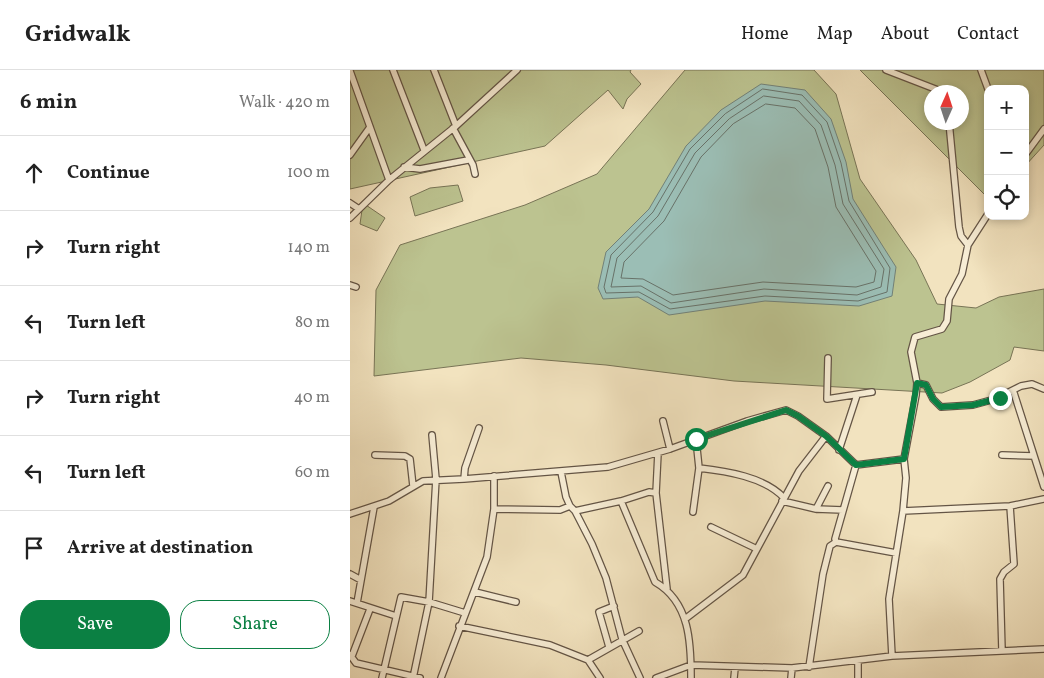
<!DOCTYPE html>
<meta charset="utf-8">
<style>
:root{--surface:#fff;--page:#f6f6f6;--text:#222;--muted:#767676;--line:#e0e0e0;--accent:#0b8043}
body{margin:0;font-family:Vollkorn,serif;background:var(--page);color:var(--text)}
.controls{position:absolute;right:15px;top:15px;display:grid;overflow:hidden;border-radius:10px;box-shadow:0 2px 8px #0003}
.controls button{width:45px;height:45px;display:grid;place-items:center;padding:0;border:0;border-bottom:1px solid var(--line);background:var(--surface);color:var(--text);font:25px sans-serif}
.compass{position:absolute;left:574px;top:15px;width:45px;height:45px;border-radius:50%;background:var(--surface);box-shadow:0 2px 8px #0003;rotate:3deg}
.stop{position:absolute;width:15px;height:15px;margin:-11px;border:4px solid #0b8043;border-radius:50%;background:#fff}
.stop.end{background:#0b8043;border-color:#fff;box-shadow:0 1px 5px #0008}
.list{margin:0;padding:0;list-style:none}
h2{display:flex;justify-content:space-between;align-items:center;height:65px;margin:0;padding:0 20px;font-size:21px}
h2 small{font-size:16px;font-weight:400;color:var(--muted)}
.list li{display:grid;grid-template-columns:32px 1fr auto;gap:15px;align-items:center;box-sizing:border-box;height:75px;padding:0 20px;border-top:1px solid var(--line)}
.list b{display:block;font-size:19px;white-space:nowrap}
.list em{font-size:16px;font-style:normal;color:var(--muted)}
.actions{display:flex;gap:10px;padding:15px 20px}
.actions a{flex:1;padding:11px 0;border:1px solid var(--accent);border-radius:20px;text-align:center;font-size:18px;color:var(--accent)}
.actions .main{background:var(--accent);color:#fff}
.icon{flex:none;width:28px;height:28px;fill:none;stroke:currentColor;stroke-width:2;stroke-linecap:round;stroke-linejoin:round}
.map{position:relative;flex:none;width:694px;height:608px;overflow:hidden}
header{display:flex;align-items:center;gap:30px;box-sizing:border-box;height:70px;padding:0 25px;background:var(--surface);border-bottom:1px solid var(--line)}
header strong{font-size:24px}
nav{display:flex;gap:28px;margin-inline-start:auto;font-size:18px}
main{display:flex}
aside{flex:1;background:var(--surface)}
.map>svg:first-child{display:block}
.green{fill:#bcc390;stroke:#787456;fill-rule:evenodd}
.water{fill:#9bbeb5;stroke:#728178}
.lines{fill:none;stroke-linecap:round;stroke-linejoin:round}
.shore{stroke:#687269;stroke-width:1}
.minor-casing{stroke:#645546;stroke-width:8}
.minor{stroke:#f7edd5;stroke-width:5.5}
.route{stroke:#0b8043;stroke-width:6}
</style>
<header>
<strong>Gridwalk</strong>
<nav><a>Home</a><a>Map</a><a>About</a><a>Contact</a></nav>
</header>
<main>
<aside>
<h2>6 min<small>Walk · 420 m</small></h2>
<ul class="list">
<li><svg class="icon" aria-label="ahead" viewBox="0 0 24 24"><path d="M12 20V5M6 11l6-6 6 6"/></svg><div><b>Continue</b></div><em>100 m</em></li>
<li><svg class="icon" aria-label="right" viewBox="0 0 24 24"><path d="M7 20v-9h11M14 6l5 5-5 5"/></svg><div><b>Turn right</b></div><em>140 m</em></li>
<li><svg class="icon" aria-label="left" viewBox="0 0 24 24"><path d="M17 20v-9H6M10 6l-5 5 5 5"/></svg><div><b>Turn left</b></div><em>80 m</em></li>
<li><svg class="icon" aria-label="right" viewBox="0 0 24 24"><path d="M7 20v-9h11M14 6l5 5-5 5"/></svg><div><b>Turn right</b></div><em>40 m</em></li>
<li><svg class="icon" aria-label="left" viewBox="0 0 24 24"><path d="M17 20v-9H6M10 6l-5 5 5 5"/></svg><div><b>Turn left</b></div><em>60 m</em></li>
<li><svg class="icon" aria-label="arrive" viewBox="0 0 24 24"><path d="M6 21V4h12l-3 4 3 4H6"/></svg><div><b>Arrive at destination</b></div></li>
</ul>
<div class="actions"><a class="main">Save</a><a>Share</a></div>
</aside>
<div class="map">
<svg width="694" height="608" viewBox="0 0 694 608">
<rect width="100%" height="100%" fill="#f2e3bf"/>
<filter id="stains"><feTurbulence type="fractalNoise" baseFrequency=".004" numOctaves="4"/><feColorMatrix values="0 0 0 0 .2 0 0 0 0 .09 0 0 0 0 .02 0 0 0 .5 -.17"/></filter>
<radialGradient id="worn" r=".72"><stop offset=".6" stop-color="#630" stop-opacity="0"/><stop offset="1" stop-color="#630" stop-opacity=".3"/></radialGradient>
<path class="green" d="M 0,0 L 281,0 L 280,2 L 291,14 L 277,29 L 273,39 L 258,20 L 195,76 L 0,119 Z
M 335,0 L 464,0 L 486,24 L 510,109 L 566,190 L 587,234 L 626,238 L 649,227 L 694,219 L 694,281 L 664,277 L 660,290 L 620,312 L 592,323 L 384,311 L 256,295 L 171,288 L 24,306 L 26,220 L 50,175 L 175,135 L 247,104 Z
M 510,0 L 694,0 L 694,75 L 675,96 L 675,19 L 638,19 L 638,128 ZM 582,22 L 612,22 L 612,52 L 582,52 Z
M 108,115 L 113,131 L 65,146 L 60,127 L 80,118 Z
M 13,133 L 35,148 L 27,161 L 10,154 Z"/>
<path class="water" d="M 411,14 L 455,20 L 481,49 L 496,92 L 503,129 L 546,197 L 542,226 L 509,236 L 415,231 L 319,245 L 288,227 L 253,229 L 248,218 L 256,182 L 299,139 L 336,76 L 371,40 Z"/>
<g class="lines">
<path class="shore" d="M 413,19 L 452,25 L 477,52 L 491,93 L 499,131 L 540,198 L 537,222 L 508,231 L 415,226 L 320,239 L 289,222 L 256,223 L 254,217 L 261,185 L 303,142 L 340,79 L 375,44 Z
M 414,26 L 449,31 L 471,55 L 485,95 L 493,134 L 534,199 L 531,217 L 507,225 L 414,219 L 321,233 L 291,216 L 261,217 L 267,188 L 308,146 L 345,83 L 379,49 Z
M 416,34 L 445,38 L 465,59 L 478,97 L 486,137 L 526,201 L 524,212 L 506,217 L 413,212 L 323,225 L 293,209 L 271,208 L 274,192 L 314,151 L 351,87 L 383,54 Z"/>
<g class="minor-casing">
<path id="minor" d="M 43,0 L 74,80
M 84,0 L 106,56
M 536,0 L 593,22
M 631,0 L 638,19
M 0,1 L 39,110
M 103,58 L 123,95 L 125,104
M 0,85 L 20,57
M 675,85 L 694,59
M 54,97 L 70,99 L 118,90
M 0,133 L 9,139
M 0,148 L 39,110 L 106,56 L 167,0
M 618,175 L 638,144
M 0,215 L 6,217
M 478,288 L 477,329 L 522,322
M 567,313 L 576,315 L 583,329 L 591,337 L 623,335 L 645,329 L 671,316 L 682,314 L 694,319
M 663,320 L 694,417
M 313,351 L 320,379
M 489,380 L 507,325
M 25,385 L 55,386 L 60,389 L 63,416
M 652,385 L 684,386
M 506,395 L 485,469 L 486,472 L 546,483
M 349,398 C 376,401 415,407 434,428
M 211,402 L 216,427 L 220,436 L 225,441 L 242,474 L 256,508 L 272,569 L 290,608
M 114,409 L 115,398 L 129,358
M 306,423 L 308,383
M 271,431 L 305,512 C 340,532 341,573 341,608
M 432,431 L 466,439 L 493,440
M 144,439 L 210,440 L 220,436
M 466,439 L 478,416
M 225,441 L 271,431 L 299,422 L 306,423 L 317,519
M 553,441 L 660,436 L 694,429
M 343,442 L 349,398 L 346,369
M 0,444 L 39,431 L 73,411 L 114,409 L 258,397 L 320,379 L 397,351 L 436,340 L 448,346 L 476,366 L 506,395 L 554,389
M 361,457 L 407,479
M 0,504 L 11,510
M 125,522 L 166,532
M 0,531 L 46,546
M 7,533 L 24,437
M 335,549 L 393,505 L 449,401 L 476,366
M 109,556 L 200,575 L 238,590 L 250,608
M 259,577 L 249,542 L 264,536
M 652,581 L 650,509 L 654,502 L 664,494 L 660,436
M 0,585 L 6,593 L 70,608
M 2,586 L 20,539
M 542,586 L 539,529 L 553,441 L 556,408 L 554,389 L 566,325 L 567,313 L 561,282 L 565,267 L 592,259 L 597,251 L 599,229 L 612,204 L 618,175 L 611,166 L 609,157 L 599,52
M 238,590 L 289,561
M 508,591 L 508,608
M 459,597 L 473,504 L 480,476 L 486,472
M 32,608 L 51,527 L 79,532 L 115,543
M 63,608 L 79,532 L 86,409 L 82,365
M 91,608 L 137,487 L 144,439 L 144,406
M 306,608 L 341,595 L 442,598 L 542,586 L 694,579
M 384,608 L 385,598
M 441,608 L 442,598"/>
</g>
<use href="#minor" class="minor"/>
</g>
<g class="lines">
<path class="route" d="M 346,369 L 436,340 L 448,346 L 476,366 L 506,395 L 554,389 L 567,313 L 576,315 L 583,329 L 591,337 L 623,335 L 650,328"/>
</g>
<rect width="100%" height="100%" filter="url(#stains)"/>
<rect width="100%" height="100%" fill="url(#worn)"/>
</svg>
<div class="controls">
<button>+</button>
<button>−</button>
<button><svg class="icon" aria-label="locate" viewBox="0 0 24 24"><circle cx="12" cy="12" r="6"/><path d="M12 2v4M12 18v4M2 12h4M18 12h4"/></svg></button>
</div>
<svg class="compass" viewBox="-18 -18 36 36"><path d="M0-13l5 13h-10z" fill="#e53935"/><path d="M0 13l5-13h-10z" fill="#767676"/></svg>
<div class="stop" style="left:346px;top:369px"></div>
<div class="stop end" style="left:650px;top:328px"></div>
</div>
</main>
